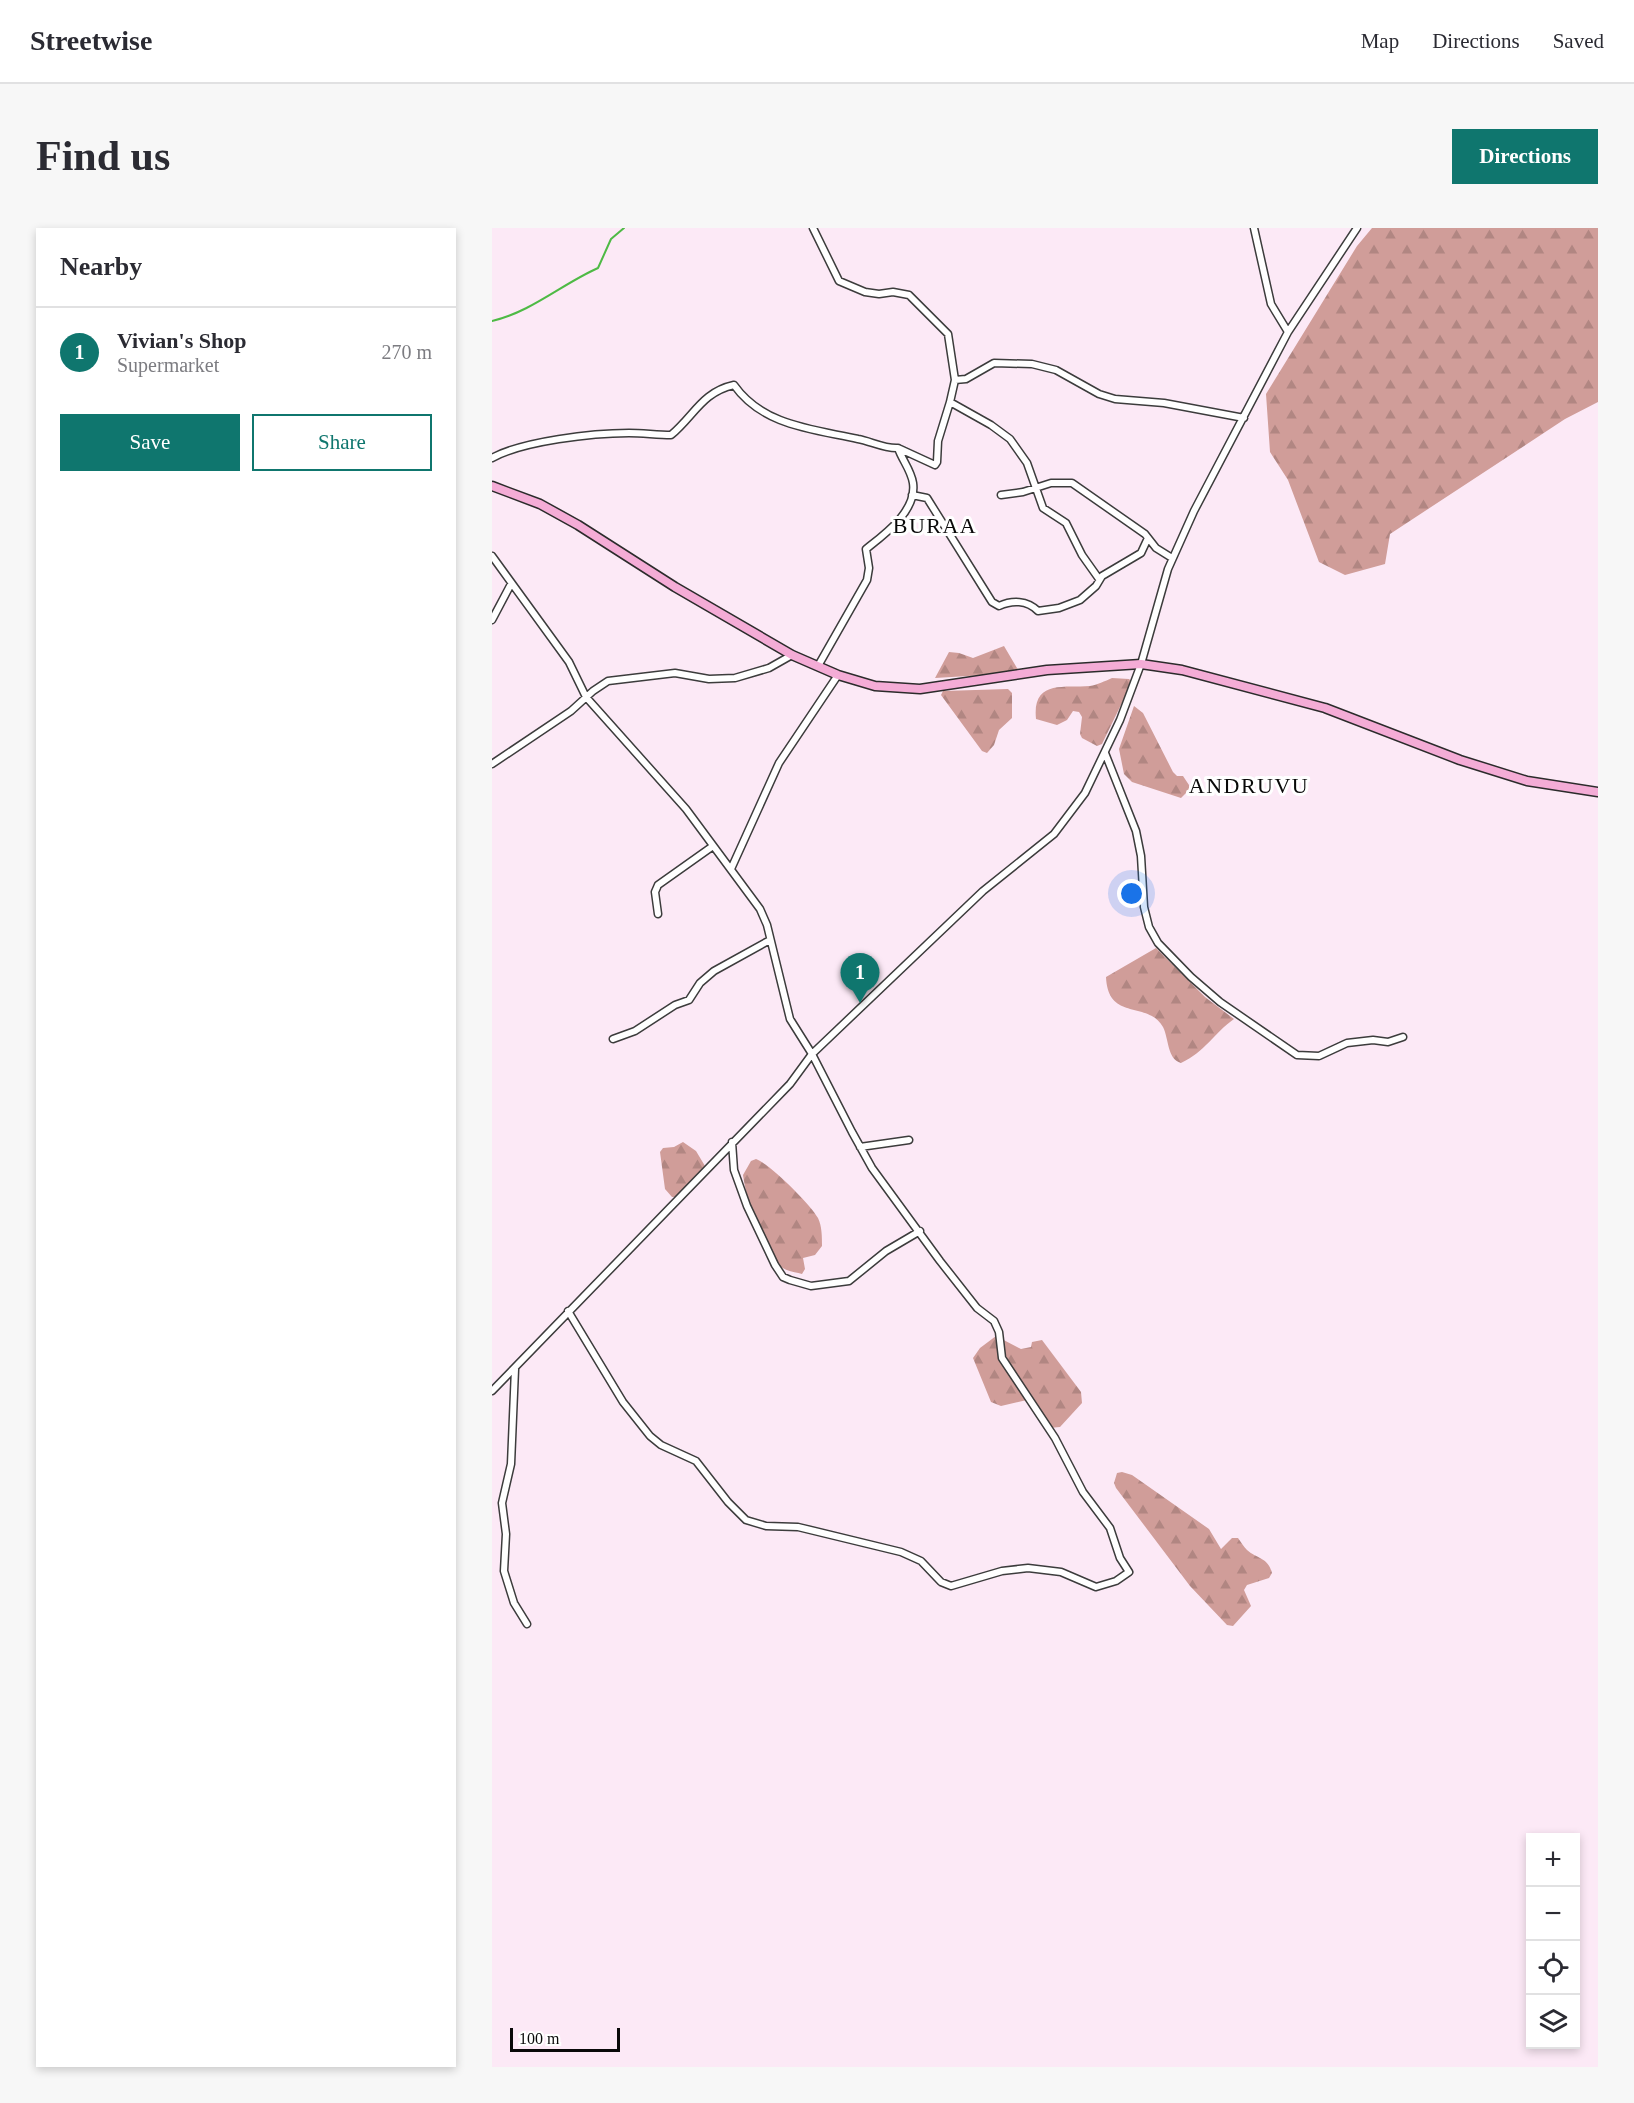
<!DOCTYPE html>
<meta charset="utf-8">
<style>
:root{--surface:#fff;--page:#f7f7f7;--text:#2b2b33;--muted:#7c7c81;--line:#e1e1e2;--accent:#0f766e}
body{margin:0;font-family:Georgia,serif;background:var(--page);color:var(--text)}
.controls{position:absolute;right:18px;bottom:18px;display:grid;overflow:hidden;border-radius:0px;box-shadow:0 3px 9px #0003}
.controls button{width:54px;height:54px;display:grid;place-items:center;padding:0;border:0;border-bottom:2px solid var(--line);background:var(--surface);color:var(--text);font:30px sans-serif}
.scale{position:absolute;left:18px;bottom:15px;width:110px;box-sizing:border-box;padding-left:6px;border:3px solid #090909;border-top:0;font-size:16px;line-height:21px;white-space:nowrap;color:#090909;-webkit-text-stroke:4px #fff;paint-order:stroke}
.you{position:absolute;left:640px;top:666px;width:21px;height:21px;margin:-15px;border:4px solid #fff;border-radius:50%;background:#1a73e8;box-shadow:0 0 0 9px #1a73e833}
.badge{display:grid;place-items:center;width:39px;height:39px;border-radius:50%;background:var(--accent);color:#fff;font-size:20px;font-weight:700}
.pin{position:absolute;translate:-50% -50px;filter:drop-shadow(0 2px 3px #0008)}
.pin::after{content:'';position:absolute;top:32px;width:21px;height:18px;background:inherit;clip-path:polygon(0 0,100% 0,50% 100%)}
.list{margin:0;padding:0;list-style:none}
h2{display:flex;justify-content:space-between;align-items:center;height:78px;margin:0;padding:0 24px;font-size:26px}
h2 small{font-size:20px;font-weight:400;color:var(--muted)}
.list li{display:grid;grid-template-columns:39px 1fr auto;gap:18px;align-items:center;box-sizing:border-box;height:90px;padding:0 24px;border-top:2px solid var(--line)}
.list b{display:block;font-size:22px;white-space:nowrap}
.list p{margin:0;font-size:20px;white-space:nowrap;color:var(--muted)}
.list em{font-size:20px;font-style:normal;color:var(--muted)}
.actions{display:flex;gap:12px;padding:18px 24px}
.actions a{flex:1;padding:14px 0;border:2px solid var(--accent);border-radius:0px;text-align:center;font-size:21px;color:var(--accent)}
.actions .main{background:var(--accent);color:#fff}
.icon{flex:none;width:33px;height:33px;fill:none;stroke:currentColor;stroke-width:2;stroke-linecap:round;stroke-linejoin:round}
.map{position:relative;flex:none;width:1106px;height:1839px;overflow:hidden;border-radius:0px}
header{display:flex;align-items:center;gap:36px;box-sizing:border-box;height:84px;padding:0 30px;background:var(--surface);border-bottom:2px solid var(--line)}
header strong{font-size:28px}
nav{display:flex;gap:33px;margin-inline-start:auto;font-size:21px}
.intro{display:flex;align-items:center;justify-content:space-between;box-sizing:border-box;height:144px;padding:0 36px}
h1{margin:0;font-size:42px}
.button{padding:15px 27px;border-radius:0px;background:var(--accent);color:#fff;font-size:21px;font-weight:700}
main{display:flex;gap:36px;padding:0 36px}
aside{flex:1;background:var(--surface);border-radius:0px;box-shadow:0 3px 9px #0003}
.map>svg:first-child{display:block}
.forest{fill:url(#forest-firs)}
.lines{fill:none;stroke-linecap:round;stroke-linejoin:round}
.stream{stroke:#4eba45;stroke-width:2}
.street-casing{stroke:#3c3c3c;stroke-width:9}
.secondary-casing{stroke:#2b2b2b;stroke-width:11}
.street{stroke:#fff;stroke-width:6}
.secondary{stroke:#f4acd6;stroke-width:8}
.labels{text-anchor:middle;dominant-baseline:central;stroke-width:6;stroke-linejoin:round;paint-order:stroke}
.quarter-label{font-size:22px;letter-spacing:1.5px;fill:#090909;stroke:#fff}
</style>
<header>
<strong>Streetwise</strong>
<nav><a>Map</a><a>Directions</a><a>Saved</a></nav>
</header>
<div class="intro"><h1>Find us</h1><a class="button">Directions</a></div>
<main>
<aside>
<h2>Nearby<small></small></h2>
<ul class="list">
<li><span class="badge">1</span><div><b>Vivian's Shop</b><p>Supermarket</p></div><em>270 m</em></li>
</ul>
<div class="actions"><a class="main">Save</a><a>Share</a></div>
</aside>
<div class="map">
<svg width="1106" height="1839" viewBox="0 0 1106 1839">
<defs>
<pattern id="forest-firs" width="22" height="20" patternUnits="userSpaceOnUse" patternTransform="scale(1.5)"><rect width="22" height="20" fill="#d09d99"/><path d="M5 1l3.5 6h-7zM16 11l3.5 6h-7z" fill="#b18682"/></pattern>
</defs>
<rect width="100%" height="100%" fill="#fce9f6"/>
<path class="forest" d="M 880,0 L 1106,0 L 1106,174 L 1073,191 L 898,306 L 893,336 L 853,347 L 827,334 L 796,252 L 778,224 L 774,166 L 865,18 Z
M 512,418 L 528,445 L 443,450 L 457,424 L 467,425 L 481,430 Z
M 620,450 L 637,451 L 640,454 L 610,516 L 605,518 L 590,510 L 588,506 L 590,489 L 587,484 L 581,483 L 575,492 L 565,497 L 544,491 C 540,452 571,460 598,458 C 605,457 613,453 620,450 Z
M 516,461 L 520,465 L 520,490 L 507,502 L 502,517 L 495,525 L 490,523 L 449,467 L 451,463 Z
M 642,478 L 651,485 L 681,544 L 685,548 L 691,548 L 697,557 L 697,562 L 689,570 L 640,554 L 632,546 L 627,521 Z
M 664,720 L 713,769 L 742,791 C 722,805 713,824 689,835 C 675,831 677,811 671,799 C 656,772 616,794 614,749 Z
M 191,914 L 204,923 L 213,938 L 185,969 L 180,969 L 173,961 L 168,924 L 171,920 L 182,919 Z
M 264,931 C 278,936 319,977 326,990 C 330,998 330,1009 330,1018 L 323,1027 L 311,1030 L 313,1041 L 310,1046 C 303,1044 293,1043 288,1038 C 270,1023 254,970 251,947 L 259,933 Z
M 504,1108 L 529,1121 L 539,1119 L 540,1114 L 550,1112 L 589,1164 L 590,1175 L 568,1199 L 557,1200 L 535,1172 L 509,1178 L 499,1174 L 481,1130 L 488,1120 Z
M 630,1244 L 640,1247 L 717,1301 L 729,1321 L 740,1310 L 746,1310 C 749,1314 752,1319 755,1322 C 765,1331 776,1329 780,1345 L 777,1350 L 755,1357 L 752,1362 L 759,1378 L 741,1398 L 735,1397 L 698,1358 L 624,1260 L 622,1255 L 625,1245 Z"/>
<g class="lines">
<path class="stream" d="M 0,93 C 39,84 70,56 106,40 L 119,11 L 132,0"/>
<g class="street-casing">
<path id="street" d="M 321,0 L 347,53 L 373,64 L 387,66 L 401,64 L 417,67 L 456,106 L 463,152 L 474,151 L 502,135 L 540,136 L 564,142 L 607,166 L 623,171 L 672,175 L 752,190
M 762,0 L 779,76 L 796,104
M 463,152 L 458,174 L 499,197 L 518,211 L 535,235 L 551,280 L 574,295 L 590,327 L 607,351
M 406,220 L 443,237 L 445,234 L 446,213 L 458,174
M 0,230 C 31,213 101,205 137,205 C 151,205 165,207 179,207 C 202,188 210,164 242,157 C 271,198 321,201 366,211 C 378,213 393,221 406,220 C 410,232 419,242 421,255 C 425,283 393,306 374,321 L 377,340 L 375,352 L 326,438
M 420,267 L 435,270 L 500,374 L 507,378 C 520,372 535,372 546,383 L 567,380 L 588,372 L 604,358 L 610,348 L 649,325 L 656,310
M 509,267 L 531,264 L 559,255 L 580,255 L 653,306 L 664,320 L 680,330
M 0,328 L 77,434 L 94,469 L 194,581 L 268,681 L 275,697 L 298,791 L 320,826 L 360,904 L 380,940 L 448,1033 L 485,1080 L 502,1093 L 507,1104 L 510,1130 L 563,1210 L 591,1264 L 618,1300 L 628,1330 L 637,1344 L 624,1353 L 604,1359 L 569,1344 L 536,1340 L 510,1343 L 459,1358 L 449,1354 L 429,1333 L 409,1324 L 306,1299 L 274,1298 L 254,1292 L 236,1274 L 204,1233 L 169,1217 L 158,1208 L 131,1174 L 76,1083
M 0,392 L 19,356
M 613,525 L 644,603 L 649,628 L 652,679 L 657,699 L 666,715 L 699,749 L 728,774 L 805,827 L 827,828 L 855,815 L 881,812 L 896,814 L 911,809
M 0,536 L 79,483 L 101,463 L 116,453 L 183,445 L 217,451 L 243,450 L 277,440 L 300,427
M 239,641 L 287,535 L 346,447
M 166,686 L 163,664 L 166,657 L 221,618
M 121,811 L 143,803 L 183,777 L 197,772 L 208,755 L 222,743 L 278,712
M 240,914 L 242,942 L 255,978 L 283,1037 L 291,1049 L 298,1052 L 319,1058 L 357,1053 L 394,1023 L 428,1003
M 368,919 L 417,912
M 23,1141 L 19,1236 L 10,1275 L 14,1306 L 12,1343 L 22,1375 L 35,1396
M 0,1163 L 298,856 L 320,826 L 491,663 L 562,606 L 593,565 L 628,492 L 649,436 L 676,341 L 702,283 L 796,104 L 865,0"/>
</g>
<g class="secondary-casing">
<path id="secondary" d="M 0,258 L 48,276 L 86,297 L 183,359 L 300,427 L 346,447 L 383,458 L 428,461 L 555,442 L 649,436 L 690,442 L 833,480 L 968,532 L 1035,553 L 1106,564"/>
</g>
<use href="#street" class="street"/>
<use href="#secondary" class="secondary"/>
</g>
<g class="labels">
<g class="quarter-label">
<text x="443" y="297">BURAA</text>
<text x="757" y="557">ANDRUVU</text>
</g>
</g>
</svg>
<div class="controls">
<button>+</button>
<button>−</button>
<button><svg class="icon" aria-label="locate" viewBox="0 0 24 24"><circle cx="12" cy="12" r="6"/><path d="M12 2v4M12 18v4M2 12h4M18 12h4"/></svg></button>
<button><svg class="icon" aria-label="layers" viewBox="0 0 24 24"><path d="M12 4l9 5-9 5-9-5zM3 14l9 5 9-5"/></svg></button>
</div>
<div class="scale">100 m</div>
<div class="you"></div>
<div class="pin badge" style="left:368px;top:775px">1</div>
</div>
</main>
